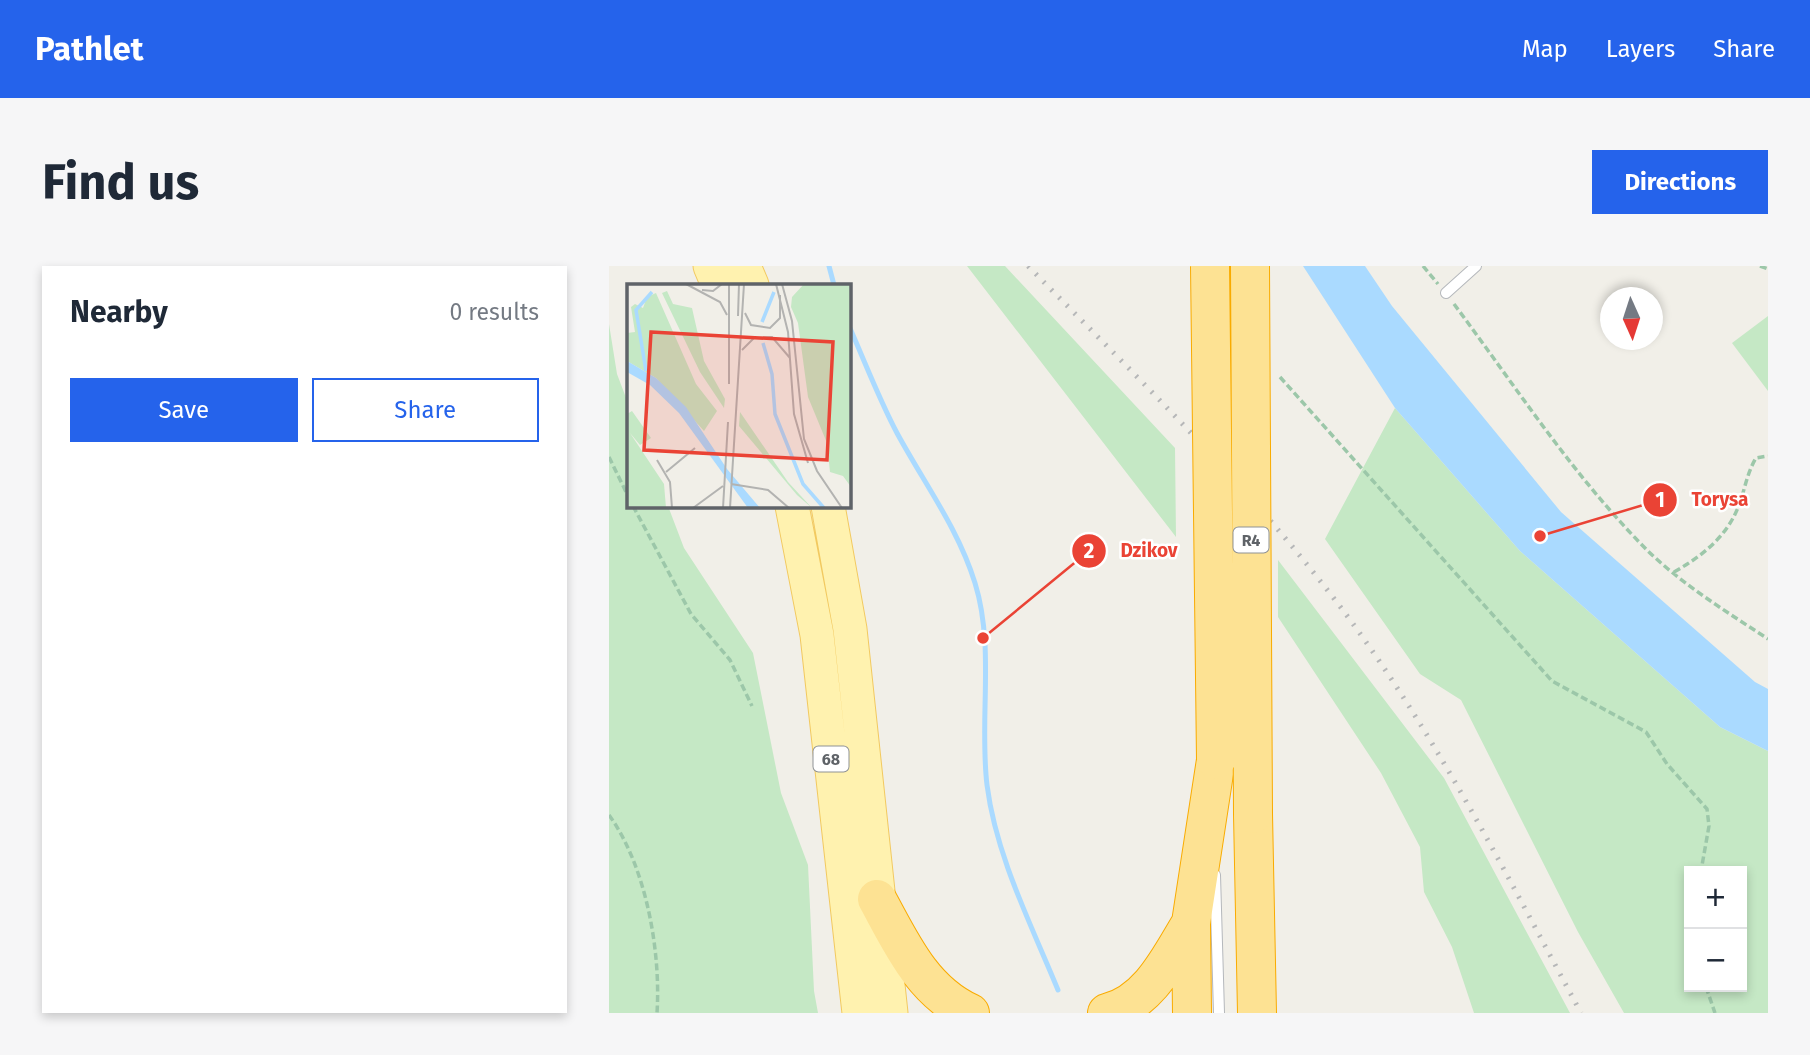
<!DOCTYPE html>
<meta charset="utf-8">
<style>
:root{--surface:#fff;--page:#f6f6f7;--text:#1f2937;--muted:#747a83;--line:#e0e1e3;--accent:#2563eb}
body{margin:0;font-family:"Fira Sans",sans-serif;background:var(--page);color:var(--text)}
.controls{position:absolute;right:21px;bottom:21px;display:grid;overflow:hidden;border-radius:0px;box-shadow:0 4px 10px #0003}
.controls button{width:63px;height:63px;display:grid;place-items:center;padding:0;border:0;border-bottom:2px solid var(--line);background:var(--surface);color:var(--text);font:35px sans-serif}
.compass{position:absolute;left:991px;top:21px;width:63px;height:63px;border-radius:50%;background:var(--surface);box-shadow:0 4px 10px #0003;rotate:177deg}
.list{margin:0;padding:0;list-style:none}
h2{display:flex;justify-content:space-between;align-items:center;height:91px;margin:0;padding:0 28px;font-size:30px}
h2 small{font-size:23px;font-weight:400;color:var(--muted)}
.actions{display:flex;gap:14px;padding:21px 28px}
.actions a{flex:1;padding:16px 0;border:2px solid var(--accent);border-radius:0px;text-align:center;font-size:24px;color:var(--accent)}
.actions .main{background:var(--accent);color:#fff}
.map{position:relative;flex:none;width:1159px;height:747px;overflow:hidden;border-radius:0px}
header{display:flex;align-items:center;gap:42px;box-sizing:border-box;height:98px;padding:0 35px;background:var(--accent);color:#fff}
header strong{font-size:33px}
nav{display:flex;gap:38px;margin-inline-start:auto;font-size:24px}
.intro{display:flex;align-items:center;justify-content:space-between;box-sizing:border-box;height:168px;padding:0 42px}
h1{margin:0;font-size:49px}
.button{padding:18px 32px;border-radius:0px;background:var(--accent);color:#fff;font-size:24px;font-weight:700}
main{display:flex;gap:42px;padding:0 42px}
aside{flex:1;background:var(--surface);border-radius:0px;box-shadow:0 4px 10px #0003}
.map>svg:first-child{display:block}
.green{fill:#c5e8c5;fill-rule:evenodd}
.water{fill:#aadaff}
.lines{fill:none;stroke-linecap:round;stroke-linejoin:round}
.stream{stroke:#aadaff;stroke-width:5}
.lane-casing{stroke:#b5b8bc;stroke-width:12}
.primary-casing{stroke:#f2c960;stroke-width:35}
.highway-casing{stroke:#f9ab00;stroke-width:40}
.path{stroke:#9cc7a9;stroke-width:3.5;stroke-dasharray:7 3.5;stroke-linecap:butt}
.lane{stroke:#fff;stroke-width:10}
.primary{stroke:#fff2af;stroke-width:33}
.highway{stroke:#fde293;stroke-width:38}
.rail{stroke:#b6b7b8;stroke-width:5;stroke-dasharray:2 9;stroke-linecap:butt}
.highway-bridge-casing{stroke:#f9ab00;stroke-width:40;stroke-linecap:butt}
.highway-bridge{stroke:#fde293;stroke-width:38}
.labels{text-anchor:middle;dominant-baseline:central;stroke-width:5;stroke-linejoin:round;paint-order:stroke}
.shield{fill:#fff;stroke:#8f9295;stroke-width:2}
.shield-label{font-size:16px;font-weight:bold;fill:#5f6368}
.inset-river{fill:none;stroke:#aadaff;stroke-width:3.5}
.inset-road{fill:none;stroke:#b3b3b1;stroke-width:2}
.view{fill:#ea4335;fill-opacity:0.15;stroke:#ea4335;stroke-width:3.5}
.inset-edge{fill:none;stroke:#5f6368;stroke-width:3.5}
.leader{fill:none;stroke:#ea4335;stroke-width:2.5}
.callout-dot{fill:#ea4335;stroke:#fff;stroke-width:2.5}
.mark-label{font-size:21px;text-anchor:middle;font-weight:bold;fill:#fff}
.callout-label{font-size:19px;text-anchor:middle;font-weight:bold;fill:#ea4335;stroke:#fff;stroke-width:5;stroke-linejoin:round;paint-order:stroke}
</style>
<header>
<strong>Pathlet</strong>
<nav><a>Map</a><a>Layers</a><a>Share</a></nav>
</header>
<div class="intro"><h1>Find us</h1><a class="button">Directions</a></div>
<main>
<aside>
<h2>Nearby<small>0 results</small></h2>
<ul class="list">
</ul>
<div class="actions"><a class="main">Save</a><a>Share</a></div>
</aside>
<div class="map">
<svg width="1159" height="747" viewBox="0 0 1159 747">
<rect width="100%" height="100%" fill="#f1efe8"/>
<path class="green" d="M 358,0 L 396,0 L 566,182 L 567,271 Z
M 1159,50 L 1159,125 L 1123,77 Z
M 0,58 L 8,108 L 19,137 L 19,240 L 59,240 L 75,282 L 144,387 L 172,527 L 199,599 L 205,725 L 209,747 L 0,747 Z
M 786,142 L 911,285 L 1111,461 L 1159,485 L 1159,747 L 1015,747 L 969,666 L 852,434 L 811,408 L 716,273 ZM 1080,605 L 1133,605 L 1133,721 L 1080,721 Z
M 669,294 L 835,512 L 961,747 L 865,747 L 843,681 L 815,626 L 811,581 L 772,507 L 669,351 Z"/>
<path class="water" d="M 694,0 L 756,0 L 783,40 L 952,246 L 1146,416 L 1159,423 L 1159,485 L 1111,461 L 911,285 L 786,142 Z"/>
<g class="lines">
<path class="stream" d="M 220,0 L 225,19
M 240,60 C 256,96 270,133 288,167 C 315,217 349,262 366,317 C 386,381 370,453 378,519 C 387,590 422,658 449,724"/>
<g class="lane-casing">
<path id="lane" d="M 837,27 L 867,0
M 606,609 L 610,747"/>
</g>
<g class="primary-casing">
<path id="primary" d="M 101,0 L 109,19
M 135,0 L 143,19
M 183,240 L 208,369 L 250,747
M 219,240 L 241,363 L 282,747"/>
</g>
<g class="highway-casing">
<path id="highway" d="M 644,548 L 648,747
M 268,633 C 292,677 313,725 361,747
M 498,747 C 541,736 561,691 582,657
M 583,747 L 582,657 L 607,494"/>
</g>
<path class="path" d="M 814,0 L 829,18
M 1151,0 L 1159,3
M 845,38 C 907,121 965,211 1039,285 C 1074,319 1118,346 1159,373
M 671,111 L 943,415 L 1037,466 L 1058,498 L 1098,543 L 1100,560 L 1092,605
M 0,191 L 19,230
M 24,240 L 82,348 L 121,394 L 143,440
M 1065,306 C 1093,290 1118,271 1130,239 C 1136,223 1138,207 1147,192 L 1159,190
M 0,549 C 37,600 52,685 48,747
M 1097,721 L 1106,747"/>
<use href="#lane" class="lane"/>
<use href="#primary" class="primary"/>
<use href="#highway" class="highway"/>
<path class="rail" d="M 419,0 C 527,110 639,219 733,343 C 827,468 898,610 972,747"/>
<g class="highway-bridge-casing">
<path id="highway-bridge" d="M 601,0 L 607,494
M 641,0 L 644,548"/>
</g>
<use href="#highway-bridge" class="highway-bridge"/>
</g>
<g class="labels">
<g class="shield">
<rect x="624.5" y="261.5" width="35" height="25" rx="5"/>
<rect x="204.5" y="480.5" width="35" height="25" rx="5"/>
</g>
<g class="shield-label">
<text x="642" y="274">R4</text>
<text x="222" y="493">68</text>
</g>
</g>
<g transform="translate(18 18)">
<rect width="224" height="224" fill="#f1efe8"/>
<path d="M 177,0 L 224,0 L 224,203 L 216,192 L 203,188 L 200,159 L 181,113 L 171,39 L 164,23 L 165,13 ZM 40,7 L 46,20 L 65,24 L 77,77 L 98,115 L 97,124 L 73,88 L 35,9 ZM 29,9 L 69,100 L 90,127 L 77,147 L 29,94 L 0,77 L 0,49 L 8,48 L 4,23 L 8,20 L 16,24 L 20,13 ZM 5,127 L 24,154 L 13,161 L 3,149 L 37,200 L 39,224 L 0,224 L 0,130 ZM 113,128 L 161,198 L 185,224 L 170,211 L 112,142 Z" fill="#c5e8c5"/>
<path d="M 0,77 L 29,94 L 59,123 L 100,185 L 133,224 L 121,224 L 52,129 L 23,101 L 0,88 Z" fill="#aadaff"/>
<path class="inset-river" d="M 135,38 L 147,8M 136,59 L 145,90 L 148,130 L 176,200 L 197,224M 19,87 L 9,26 L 25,8"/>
<path class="inset-road" d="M 59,0 L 93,18 L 100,31M 102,0 L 102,100M 149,0 L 161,48 L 167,130 L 181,179M 155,0 L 165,37 L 177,155 L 190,187 L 215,224M 75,6 L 86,7 L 95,0M 118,29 L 124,41 L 143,44 L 153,34 L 153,11M 111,32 L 112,0M 115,66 L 127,54 L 145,53 L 163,74M 30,176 L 43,198 L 45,224M 39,188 L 68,164M 104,200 L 141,206 L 162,224M 66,224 L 96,202M 96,224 L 101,138M 103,224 L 117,0"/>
<path class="view" d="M 24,48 L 206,58 L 200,176 L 17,166 Z"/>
<rect width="224" height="224" class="inset-edge"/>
</g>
<path class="leader" d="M931 270L1051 234M374 372L480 285"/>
<g class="callout-dot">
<circle cx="931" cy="270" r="7"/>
<circle cx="374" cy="372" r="7"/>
<circle cx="1051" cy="234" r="18"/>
<circle cx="480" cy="285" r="18"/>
</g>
<g class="mark-label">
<text x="1051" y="241">1</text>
<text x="480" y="292">2</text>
</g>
<g class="callout-label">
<text x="1111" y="240">Torysa</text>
<text x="540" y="291">Dzikov</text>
</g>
</svg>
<div class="controls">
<button>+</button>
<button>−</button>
</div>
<svg class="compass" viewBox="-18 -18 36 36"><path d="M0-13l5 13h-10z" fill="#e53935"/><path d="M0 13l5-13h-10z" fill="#747a83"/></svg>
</div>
</main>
